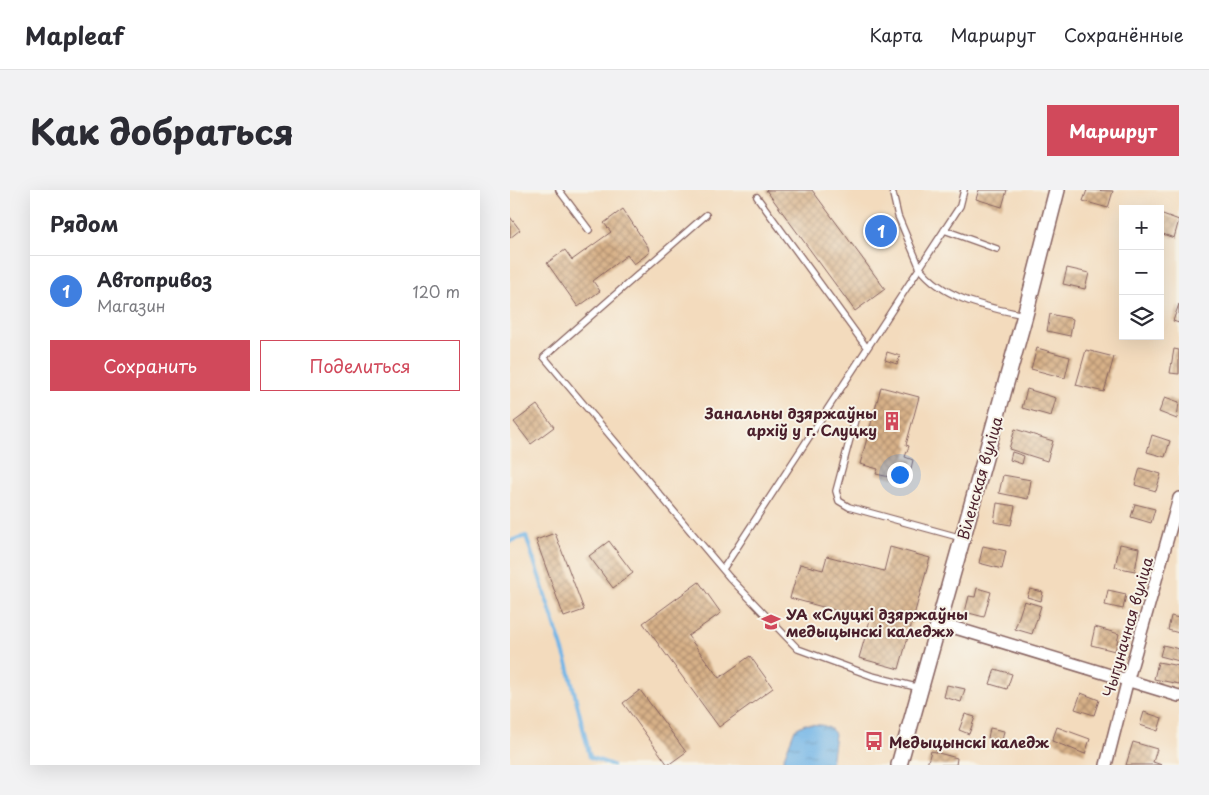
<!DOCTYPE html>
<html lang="ru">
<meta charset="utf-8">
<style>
:root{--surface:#fff;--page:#f2f2f3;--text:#2b2b33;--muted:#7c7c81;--line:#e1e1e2;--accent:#d1495b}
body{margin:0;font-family:"Playpen Sans",sans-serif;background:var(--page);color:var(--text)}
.controls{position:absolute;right:15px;top:15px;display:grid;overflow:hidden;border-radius:0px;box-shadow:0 5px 20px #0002}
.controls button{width:45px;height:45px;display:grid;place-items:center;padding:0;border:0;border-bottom:1px solid var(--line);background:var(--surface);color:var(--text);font:25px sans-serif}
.you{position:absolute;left:389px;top:284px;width:18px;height:18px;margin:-12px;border:4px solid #fff;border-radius:50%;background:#1a73e8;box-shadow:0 0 0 8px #1a73e833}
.badge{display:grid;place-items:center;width:32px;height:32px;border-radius:50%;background:var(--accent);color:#fff;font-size:16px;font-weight:700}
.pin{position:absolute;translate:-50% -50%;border:2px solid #fff;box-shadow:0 1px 5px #0006}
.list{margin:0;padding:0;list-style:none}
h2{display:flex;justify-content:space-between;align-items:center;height:65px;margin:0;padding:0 20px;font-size:21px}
h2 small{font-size:16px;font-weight:400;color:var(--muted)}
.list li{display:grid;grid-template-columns:32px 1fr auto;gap:15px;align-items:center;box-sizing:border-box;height:70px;padding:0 20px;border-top:1px solid var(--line)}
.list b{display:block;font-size:19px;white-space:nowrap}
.list p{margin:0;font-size:16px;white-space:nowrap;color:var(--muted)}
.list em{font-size:16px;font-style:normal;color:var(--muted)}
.actions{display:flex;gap:10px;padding:15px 20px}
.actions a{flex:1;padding:11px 0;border:1px solid var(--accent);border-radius:0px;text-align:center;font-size:18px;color:var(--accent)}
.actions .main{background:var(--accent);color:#fff}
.icon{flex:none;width:28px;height:28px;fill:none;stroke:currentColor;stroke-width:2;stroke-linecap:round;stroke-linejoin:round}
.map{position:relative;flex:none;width:669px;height:575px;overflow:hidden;border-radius:0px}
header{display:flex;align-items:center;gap:30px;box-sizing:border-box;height:70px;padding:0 25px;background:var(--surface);border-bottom:1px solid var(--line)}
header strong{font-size:24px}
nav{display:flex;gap:28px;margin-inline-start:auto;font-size:18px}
.intro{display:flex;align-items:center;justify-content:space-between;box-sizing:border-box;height:120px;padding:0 30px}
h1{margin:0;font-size:35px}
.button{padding:12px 22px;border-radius:0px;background:var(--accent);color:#fff;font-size:18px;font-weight:700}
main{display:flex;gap:30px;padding:0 30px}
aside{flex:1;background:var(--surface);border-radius:0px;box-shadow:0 5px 20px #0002}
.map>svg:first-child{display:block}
.water{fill:url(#water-ripples);stroke:#5e6a89}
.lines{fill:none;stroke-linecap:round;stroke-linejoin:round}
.stream{stroke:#72b5e7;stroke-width:4}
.building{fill:url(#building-cross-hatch)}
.lane-casing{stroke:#85615e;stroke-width:8}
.street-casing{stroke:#85615e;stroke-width:14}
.secondary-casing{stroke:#85615e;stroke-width:18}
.lane{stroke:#fff;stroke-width:5.5}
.street{stroke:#fff;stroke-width:11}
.secondary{stroke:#fff;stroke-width:15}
.labels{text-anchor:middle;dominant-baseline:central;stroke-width:4;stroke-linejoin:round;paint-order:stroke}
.poi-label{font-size:15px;font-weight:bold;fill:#4a1f2b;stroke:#f7f3e8;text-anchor:start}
.street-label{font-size:15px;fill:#4a1f2b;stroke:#f7f3e8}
</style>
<header>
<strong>Mapleaf</strong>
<nav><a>Карта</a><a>Маршрут</a><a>Сохранённые</a></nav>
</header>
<div class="intro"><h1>Как добраться</h1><a class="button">Маршрут</a></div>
<main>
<aside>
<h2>Рядом<small></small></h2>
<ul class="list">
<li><span class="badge" style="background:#3f7fe0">1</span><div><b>Автопривоз</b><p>Магазин</p></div><em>120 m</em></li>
</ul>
<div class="actions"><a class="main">Сохранить</a><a>Поделиться</a></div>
</aside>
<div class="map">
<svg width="669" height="575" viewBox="0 0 669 575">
<defs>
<pattern id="water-ripples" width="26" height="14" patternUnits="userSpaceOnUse" patternTransform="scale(1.25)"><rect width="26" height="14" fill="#72b5e7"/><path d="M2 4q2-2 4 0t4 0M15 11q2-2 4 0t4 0" fill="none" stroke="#6093bb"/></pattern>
<pattern id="building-cross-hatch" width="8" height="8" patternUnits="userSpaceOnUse" patternTransform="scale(1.25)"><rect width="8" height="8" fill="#d7b188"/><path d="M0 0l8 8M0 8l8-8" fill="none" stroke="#b08f6f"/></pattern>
</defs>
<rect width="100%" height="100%" fill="#f7f3e8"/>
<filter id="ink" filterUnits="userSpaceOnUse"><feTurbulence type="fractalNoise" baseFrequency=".02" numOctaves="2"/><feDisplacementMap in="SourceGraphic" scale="10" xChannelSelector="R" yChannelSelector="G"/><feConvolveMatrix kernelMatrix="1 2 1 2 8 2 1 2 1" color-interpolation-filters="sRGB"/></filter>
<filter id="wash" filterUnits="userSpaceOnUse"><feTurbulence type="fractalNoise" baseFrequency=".0096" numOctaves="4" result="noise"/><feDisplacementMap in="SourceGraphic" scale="20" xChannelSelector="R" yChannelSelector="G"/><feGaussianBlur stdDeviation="1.12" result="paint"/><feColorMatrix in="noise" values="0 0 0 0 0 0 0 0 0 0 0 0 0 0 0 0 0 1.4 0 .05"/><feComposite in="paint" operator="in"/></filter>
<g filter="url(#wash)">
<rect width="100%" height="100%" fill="#f3dbbd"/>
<path class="water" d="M 295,534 C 306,535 319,533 325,544 L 321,575 L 273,575 L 273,570 L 285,539 Z"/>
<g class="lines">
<path class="stream" d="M 0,351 L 16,346 L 58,476 L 80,567 L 102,575"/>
</g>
<g id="blocks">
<path class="building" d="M 256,0 L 302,0 L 375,99 L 345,121 Z
M 469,0 L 497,0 L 492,17 L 466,9 Z
M 577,0 L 603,1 L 598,18 L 573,11 Z
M 113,19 L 138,57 L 139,63 L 124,74 L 117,65 L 83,91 L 90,101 L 68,117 L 37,73 L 55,60 L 62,70 L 101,42 L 94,33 Z
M 650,23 L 669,30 L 664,48 L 650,43 Z
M 0,27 L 10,40 L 0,48 Z
M 557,78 L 579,83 L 575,99 L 553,94 Z
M 669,114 L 669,133 L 663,131 Z
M 540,124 L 563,129 L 560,146 L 537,141 Z
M 527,158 L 560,167 L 555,188 L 521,179 Z
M 664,159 L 669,160 L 669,184 L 660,183 Z
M 576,160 L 604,167 L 594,202 L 566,195 Z
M 377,162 L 390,166 L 387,174 L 375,170 Z
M 371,197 L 409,207 L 396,255 L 399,256 L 395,267 L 403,270 L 399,287 L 385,283 L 384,288 L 366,284 L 368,279 L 350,274 Z
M 517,199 L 546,208 L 541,226 L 512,218 Z
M 655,207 L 669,212 L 667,229 L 649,222 Z
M 27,215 L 44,237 L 21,254 L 4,232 Z
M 505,239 L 543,251 L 537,271 L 499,259 Z
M 642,245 L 660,251 L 655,267 L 637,262 Z
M 502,262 L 514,266 L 512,274 L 500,270 Z
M 630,278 L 651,284 L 646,301 L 625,295 Z
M 493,285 L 521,290 L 518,309 L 489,303 Z
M 487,313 L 505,316 L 501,335 L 484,332 Z
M 625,314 L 645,319 L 641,333 L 621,327 Z
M 45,343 L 74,420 L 54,427 L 26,350 Z
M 99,351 L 123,383 L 103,398 L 79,366 Z
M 610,354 L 629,358 L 625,381 L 605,377 Z
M 473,356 L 496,361 L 492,379 L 469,373 Z
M 380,357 L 420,368 L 389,479 L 349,468 L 360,430 L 280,408 L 290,374 L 313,380 L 317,366 L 374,381 Z
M 189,392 L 211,423 L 178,446 L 209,488 L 240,466 L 263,498 L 209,537 L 133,433 Z
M 467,398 L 481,402 L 474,427 L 455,422 L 459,406 L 465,407 Z
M 520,399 L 533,402 L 531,411 L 517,407 Z
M 598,400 L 616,404 L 613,419 L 595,415 Z
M 514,411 L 531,416 L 522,444 L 505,439 Z
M 661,426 L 669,428 L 669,443 L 658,440 Z
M 585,437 L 609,444 L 605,461 L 581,455 Z
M 653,455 L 669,459 L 669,471 L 650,466 Z
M 648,472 L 669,476 L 669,494 L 644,489 Z
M 485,479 L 502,484 L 497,499 L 480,494 Z
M 437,495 L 455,499 L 451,512 L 434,507 Z
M 130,500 L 176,562 L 158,575 L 113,513 Z
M 571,503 L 589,510 L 584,525 L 565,519 Z
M 634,522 L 652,528 L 648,541 L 630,535 Z
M 455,524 L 465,527 L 459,544 L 449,540 Z
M 547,537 L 580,549 L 575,564 L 542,551 Z
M 480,538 L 494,541 L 492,551 L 478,548 Z
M 623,552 L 647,559 L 643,572 L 652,575 L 616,575 Z
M 421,561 L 447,568 L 446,575 L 417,575 Z"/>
</g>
</g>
<g filter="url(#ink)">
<use href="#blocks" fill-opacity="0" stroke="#85615e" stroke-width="1"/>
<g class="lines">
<g class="lane-casing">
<path id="lane" d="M 49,0 L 79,40
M 382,0 L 388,26 L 410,78 C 435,110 477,117 514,125
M 247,7 L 357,158
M 196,25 L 34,167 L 219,387 L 288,459 L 362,486 L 410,498
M 434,40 L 487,59
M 345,230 L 326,301 L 329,311 L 339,317 L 452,348
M 213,379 L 450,16 L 454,0"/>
</g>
<g class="street-casing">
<path id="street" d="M 429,433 L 669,506
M 596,575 L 618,489 L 669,308"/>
</g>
<g class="secondary-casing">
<path id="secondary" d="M 389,575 L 515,125 L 547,0"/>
</g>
<use href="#lane" class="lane"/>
<use href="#street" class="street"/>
<use href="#secondary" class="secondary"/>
</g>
</g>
<defs>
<g id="building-bare" transform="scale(1.5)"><path d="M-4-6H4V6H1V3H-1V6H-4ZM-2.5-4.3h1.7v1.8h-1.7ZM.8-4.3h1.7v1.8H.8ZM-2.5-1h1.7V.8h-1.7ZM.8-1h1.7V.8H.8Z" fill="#d1495b" stroke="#f7f3e8" stroke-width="2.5" paint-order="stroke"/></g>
<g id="university-bare" transform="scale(1.5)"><path d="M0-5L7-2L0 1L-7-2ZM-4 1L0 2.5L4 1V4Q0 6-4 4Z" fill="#d1495b" stroke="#f7f3e8" stroke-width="2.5" paint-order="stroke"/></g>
<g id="bus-bare" transform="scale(1.5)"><path d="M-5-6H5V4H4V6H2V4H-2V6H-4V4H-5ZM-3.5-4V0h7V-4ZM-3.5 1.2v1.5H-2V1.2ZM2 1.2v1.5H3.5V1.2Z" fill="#d1495b" stroke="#f7f3e8" stroke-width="2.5" paint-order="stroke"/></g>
</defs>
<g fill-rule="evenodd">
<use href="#building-bare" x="382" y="231"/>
<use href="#university-bare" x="261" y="432"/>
<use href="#bus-bare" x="364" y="551"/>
</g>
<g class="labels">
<g class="poi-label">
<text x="367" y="222" text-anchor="end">Занальны дзяржаўны<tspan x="367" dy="17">архіў у г. Слуцку</tspan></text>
<text x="276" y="423">УА «Слуцкі дзяржаўны<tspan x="276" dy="17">медыцынскі каледж»</tspan></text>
<text x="379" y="551">Медыцынскі каледж</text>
</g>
<g class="street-label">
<text transform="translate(469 288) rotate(-74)">Віленская вуліца</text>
<text transform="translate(617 437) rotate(-74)">Чыгуначная вуліца</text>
</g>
</g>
</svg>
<div class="controls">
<button>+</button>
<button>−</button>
<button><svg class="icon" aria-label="layers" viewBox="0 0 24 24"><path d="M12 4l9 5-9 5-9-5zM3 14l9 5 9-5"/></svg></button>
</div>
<div class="you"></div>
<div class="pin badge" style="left:371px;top:41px;background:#3f7fe0">1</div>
</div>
</main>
